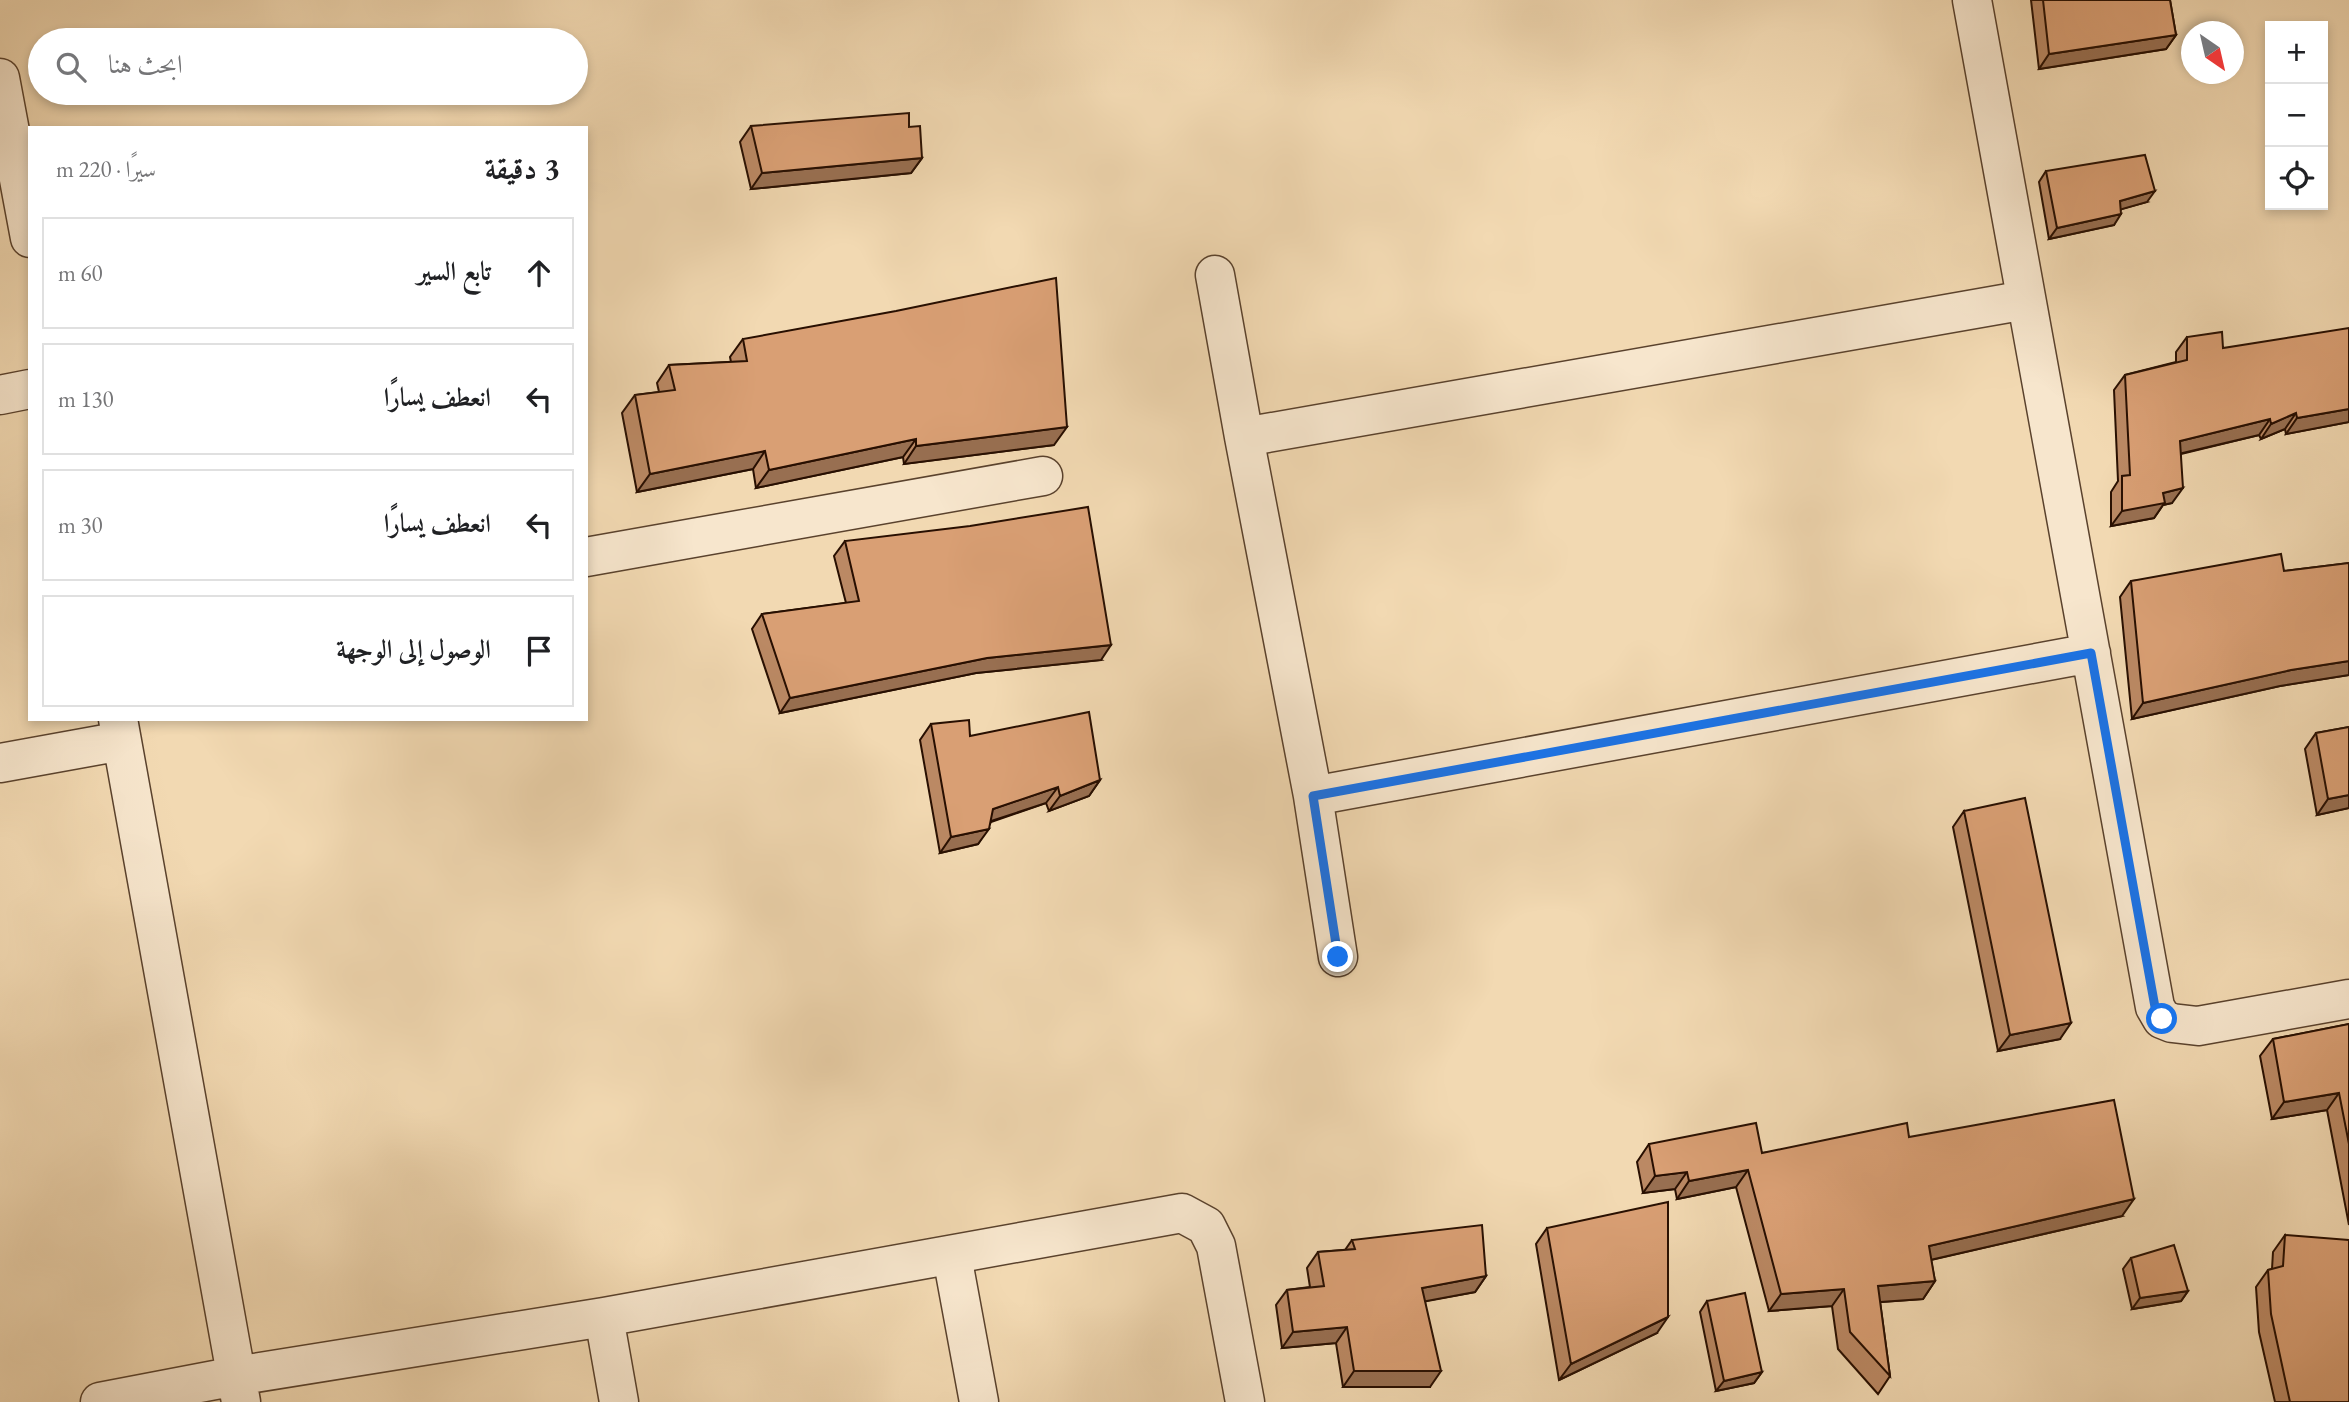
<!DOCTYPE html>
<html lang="ar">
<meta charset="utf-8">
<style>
:root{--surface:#fff;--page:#f6f6f6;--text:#202124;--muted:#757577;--line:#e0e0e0}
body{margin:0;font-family:"EB Garamond",Amiri,serif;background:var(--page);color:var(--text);direction:rtl}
.controls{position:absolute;right:21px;top:21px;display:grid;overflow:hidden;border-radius:0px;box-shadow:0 4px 10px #0003}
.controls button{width:63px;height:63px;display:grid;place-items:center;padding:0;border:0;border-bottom:2px solid var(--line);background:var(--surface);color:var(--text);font:35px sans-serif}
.compass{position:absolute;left:2181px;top:21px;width:63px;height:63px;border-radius:50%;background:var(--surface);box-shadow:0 4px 10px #0003;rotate:146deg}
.stop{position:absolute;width:21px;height:21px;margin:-16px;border:5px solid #1a73e8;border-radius:50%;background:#fff}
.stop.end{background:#1a73e8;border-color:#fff;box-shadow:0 2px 7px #0008}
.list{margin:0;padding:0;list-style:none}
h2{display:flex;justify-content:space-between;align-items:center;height:91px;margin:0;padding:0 28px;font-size:30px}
h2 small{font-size:23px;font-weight:400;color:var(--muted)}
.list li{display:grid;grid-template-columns:46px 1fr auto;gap:21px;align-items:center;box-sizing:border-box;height:112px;margin:0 14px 14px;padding:0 14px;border:2px solid var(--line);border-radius:0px}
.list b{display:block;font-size:26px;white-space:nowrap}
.list em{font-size:23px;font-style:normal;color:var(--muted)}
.icon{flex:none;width:38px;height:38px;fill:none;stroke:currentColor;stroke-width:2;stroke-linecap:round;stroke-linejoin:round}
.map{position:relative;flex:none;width:2349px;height:1402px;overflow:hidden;direction:ltr}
.search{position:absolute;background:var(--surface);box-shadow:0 4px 10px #0003;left:28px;top:28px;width:560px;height:77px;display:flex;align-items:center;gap:18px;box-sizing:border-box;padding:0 24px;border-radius:38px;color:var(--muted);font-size:26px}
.panel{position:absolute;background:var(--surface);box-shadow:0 4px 10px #0003;left:28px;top:126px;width:560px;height:595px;border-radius:0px;direction:rtl}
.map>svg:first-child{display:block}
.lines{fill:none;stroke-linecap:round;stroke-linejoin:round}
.street-casing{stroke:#5a422d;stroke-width:41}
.street{stroke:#f7e6cd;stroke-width:38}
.wall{fill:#bb8964;stroke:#280f01;stroke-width:2}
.shaded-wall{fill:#986f51;stroke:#280f01;stroke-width:2}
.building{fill:#d99f74;stroke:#280f01;stroke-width:2}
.route{stroke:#1a73e8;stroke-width:9}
</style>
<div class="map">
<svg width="2349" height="1402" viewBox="0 0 2349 1402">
<rect width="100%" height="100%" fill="#f2d9b2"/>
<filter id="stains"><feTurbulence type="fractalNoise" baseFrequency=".00286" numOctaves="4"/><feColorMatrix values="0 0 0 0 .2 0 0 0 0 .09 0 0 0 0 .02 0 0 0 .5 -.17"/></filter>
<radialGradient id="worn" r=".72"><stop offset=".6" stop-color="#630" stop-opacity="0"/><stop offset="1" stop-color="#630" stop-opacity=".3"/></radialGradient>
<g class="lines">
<g class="street-casing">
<path id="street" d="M 1972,0 L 2155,1007 L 2162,1019 L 2172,1023 L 2198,1026 L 2349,999
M 0,78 L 30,238
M 1215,275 L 1244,437
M 2026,300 L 1244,437 L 1313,796 L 2091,653
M 0,395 L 30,389
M 586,557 L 1043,476
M 118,719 L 241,1402
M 0,763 L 122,741
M 1313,796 L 1338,957
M 952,1256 L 979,1402
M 604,1317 L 619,1402
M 100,1402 L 236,1376 L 604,1317 L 1182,1213 L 1206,1226 L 1216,1246 L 1245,1402"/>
</g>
<use href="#street" class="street"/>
</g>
<path class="wall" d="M 2031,0 L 2170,0 L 2176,35 L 2166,49 L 2039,69 Z
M 751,126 L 909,127 L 922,158 L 911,173 L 751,189 L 740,142 Z
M 2046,171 L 2147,202 L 2121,209 L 2114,225 L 2049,239 L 2039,182 Z
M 2187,337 L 2223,348 L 2349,422 L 2286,434 L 2285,429 L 2261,439 L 2259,435 L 2181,454 L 2172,503 L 2163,505 L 2154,518 L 2111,526 L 2111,492 L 2118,481 L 2114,390 L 2125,375 L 2176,362 L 2176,352 Z
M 743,339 L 1054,445 L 904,464 L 903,457 L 756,488 L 753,469 L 637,492 L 622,413 L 635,395 L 659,392 L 657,383 L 669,365 L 731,362 L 730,357 Z
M 845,541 L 1101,660 L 976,673 L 780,713 L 752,629 L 762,614 L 846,603 L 834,556 Z
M 2349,563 L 2349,675 L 2280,686 L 2132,719 L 2120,597 L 2131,581 L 2284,571 Z
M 931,724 L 970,736 L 1100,780 L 1089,796 L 1049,811 L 1046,803 L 991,822 L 978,844 L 940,853 L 920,740 Z
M 2349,727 L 2349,808 L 2317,815 L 2305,749 L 2316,733 Z
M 1964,811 L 2060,1039 L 1998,1051 L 1953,827 Z
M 2349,1024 L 2349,1225 L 2327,1110 L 2272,1119 L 2260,1056 L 2273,1039 Z
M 1909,1137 L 2122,1216 L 1931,1260 L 1935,1281 L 1923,1299 L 1880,1302 L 1890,1376 L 1878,1394 L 1838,1349 L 1832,1306 L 1769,1311 L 1736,1187 L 1677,1199 L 1675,1189 L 1643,1193 L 1637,1162 L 1649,1144 L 1762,1153 Z
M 1547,1228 L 1657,1333 L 1559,1380 L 1536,1244 Z
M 2285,1235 L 2349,1402 L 2275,1402 L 2259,1332 L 2256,1287 L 2268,1270 L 2272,1269 L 2273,1252 Z
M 1352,1240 L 1486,1276 L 1475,1292 L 1425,1301 L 1430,1387 L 1343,1387 L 1336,1343 L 1282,1348 L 1276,1305 L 1287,1290 L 1310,1287 L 1307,1268 L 1318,1252 L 1345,1250 Z
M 2131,1258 L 2188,1291 L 2181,1301 L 2132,1309 L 2123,1269 Z
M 1707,1301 L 1762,1372 L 1754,1383 L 1716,1391 L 1700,1312 Z"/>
<path class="shaded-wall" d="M 2176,35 L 2166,49 L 2039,69 L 2049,54 Z
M 922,158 L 911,173 L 751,189 L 762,173 Z
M 2155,191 L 2147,202 L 2112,212 L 2120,201 Z
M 2121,214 L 2114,225 L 2049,239 L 2057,228 Z
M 2349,409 L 2349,422 L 2286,434 L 2297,418 Z
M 2296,413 L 2285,429 L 2261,439 L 2271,424 Z
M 2270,419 L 2259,435 L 2170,456 L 2180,441 Z
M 1067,427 L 1054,445 L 904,464 L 916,446 Z
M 916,439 L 903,457 L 756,488 L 769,470 Z
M 765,451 L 753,469 L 637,492 L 650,474 Z
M 2183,488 L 2172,503 L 2163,505 L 2154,518 L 2111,526 L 2122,511 L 2163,493 Z
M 1111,645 L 1101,660 L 976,673 L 780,713 L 790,698 L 987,658 Z
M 2349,661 L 2349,675 L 2280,686 L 2132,719 L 2143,703 L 2291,670 Z
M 1100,780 L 1089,796 L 1049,811 L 1060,796 Z
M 1058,787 L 1046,803 L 982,824 L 993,809 Z
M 2349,795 L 2349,808 L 2317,815 L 2328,799 Z
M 989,829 L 978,844 L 940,853 L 951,837 Z
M 2071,1023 L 2060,1039 L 1998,1051 L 2010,1035 Z
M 2339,1093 L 2327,1110 L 2272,1119 L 2284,1102 Z
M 1748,1170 L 1736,1187 L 1677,1199 L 1689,1181 Z
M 1687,1172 L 1675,1189 L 1643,1193 L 1655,1176 Z
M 2134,1199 L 2122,1216 L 1917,1263 L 1929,1246 Z
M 1486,1276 L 1475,1292 L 1411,1304 L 1422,1288 Z
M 1935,1281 L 1923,1299 L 1866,1303 L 1878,1286 Z
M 1844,1289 L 1832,1306 L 1769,1311 L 1781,1294 Z
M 2188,1291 L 2181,1301 L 2132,1309 L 2140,1298 Z
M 1668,1317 L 1657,1333 L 1559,1380 L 1571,1364 Z
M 1347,1327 L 1336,1343 L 1282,1348 L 1293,1332 Z
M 1354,1371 L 1441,1371 L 1430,1387 L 1343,1387 Z
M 1762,1372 L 1754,1383 L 1716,1391 L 1724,1381 Z"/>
<path class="building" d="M 2043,0 L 2170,0 L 2176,35 L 2049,54 Z
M 909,113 L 909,127 L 920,126 L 922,158 L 762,173 L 751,126 Z
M 2145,155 L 2155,191 L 2120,201 L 2121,214 L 2057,228 L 2046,171 Z
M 1056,278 L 1067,427 L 916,446 L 916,439 L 769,470 L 765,451 L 650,474 L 635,395 L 675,390 L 669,365 L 747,361 L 743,339 L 896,311 Z
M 2349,328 L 2349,409 L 2297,418 L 2296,413 L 2271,424 L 2270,419 L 2180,441 L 2183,488 L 2163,493 L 2165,503 L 2122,511 L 2122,476 L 2130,475 L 2125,375 L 2187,360 L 2187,337 L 2222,332 L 2223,348 Z
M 1088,507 L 1111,645 L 987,658 L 790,698 L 762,614 L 859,601 L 845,541 L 970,526 Z
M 2281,554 L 2284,571 L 2349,563 L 2349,661 L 2291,670 L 2143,703 L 2131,581 Z
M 1089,712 L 1100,780 L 1060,796 L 1058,787 L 993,809 L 989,829 L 951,837 L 931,724 L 969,720 L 970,736 Z
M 2349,727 L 2349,795 L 2328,799 L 2316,733 Z
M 2025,798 L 2071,1023 L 2010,1035 L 1964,811 Z
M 2349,1024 L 2349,1144 L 2339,1093 L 2284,1102 L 2273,1039 Z
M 2114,1100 L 2134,1199 L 1929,1246 L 1935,1281 L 1878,1286 L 1890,1376 L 1850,1332 L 1844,1289 L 1781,1294 L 1748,1170 L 1689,1181 L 1687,1172 L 1655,1176 L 1649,1144 L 1756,1123 L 1762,1153 L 1907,1123 L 1909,1137 Z
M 1668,1202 L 1668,1317 L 1571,1364 L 1547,1228 Z
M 1482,1225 L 1486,1276 L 1422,1288 L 1441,1371 L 1354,1371 L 1347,1327 L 1293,1332 L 1287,1290 L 1324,1286 L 1318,1252 L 1355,1249 L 1352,1240 Z
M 2285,1235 L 2349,1240 L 2349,1402 L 2290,1402 L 2271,1314 L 2268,1270 L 2283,1266 Z
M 2174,1245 L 2188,1291 L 2140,1298 L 2131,1258 Z
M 1745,1293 L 1762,1372 L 1724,1381 L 1707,1301 Z"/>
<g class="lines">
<path class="route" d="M 1338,957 L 1313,796 L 2091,653 L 2155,1007 L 2162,1019"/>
</g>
<rect width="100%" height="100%" filter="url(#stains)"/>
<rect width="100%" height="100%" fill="url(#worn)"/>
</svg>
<div class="controls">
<button>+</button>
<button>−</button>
<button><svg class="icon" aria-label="locate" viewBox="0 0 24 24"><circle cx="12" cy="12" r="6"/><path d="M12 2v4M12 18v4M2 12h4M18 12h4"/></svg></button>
</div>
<svg class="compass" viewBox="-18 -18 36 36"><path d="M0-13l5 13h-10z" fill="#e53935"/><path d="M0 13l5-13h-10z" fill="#757577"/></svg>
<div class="stop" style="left:2162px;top:1019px"></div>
<div class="stop end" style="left:1338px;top:957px"></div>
<div class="search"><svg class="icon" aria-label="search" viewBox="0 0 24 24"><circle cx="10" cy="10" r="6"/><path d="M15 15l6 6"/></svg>ابحث هنا</div>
<section class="panel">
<h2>3 دقيقة<small>سيرًا · 220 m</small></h2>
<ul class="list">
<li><svg class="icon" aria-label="ahead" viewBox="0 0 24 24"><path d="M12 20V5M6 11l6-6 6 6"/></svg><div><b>تابع السير</b></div><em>60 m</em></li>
<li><svg class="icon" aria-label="left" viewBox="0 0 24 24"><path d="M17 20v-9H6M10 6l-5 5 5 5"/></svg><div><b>انعطف يسارًا</b></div><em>130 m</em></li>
<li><svg class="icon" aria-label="left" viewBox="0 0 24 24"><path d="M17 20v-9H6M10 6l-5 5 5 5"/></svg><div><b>انعطف يسارًا</b></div><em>30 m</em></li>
<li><svg class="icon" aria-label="arrive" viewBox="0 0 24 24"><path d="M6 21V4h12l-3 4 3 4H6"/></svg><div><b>الوصول إلى الوجهة</b></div></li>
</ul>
</section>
</div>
